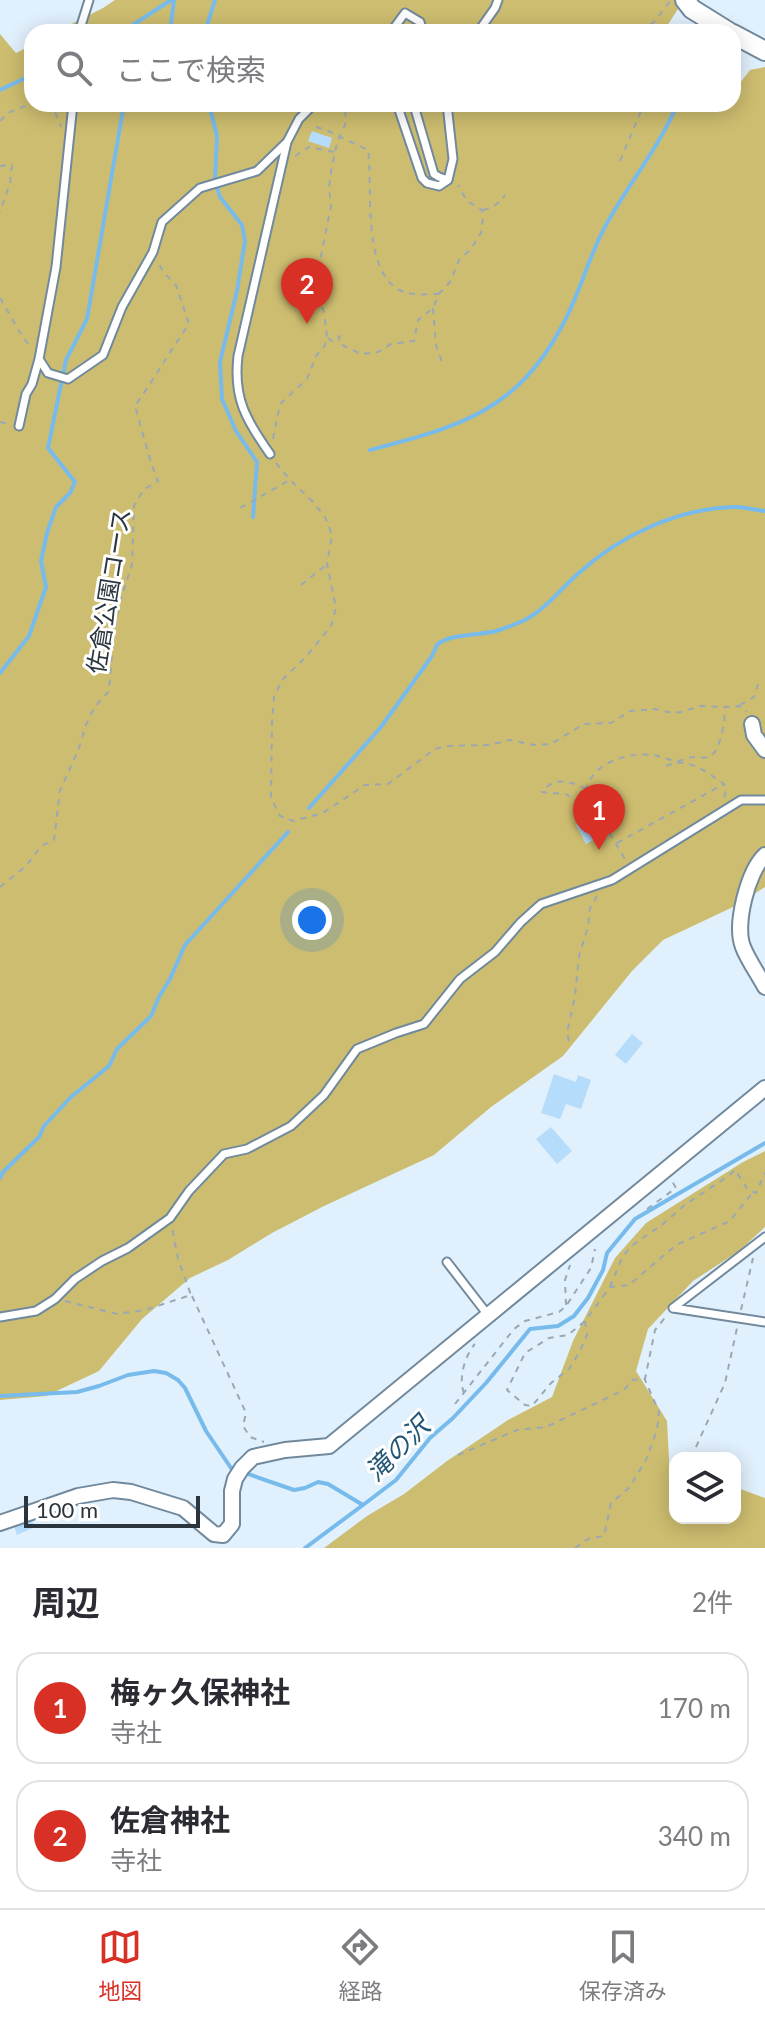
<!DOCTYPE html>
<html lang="ja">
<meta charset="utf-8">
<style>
:root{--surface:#fff;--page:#f2f2f3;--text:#2b2b33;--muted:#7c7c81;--line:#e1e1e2;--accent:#d93025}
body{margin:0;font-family:Lato,"Noto Sans JP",sans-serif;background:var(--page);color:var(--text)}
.controls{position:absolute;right:24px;bottom:24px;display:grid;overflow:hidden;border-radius:16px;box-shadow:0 4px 20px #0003}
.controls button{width:72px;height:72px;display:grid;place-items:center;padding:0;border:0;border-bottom:2px solid var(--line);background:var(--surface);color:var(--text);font:40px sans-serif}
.scale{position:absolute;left:24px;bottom:20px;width:176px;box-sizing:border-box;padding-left:8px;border:4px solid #2b353d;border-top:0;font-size:22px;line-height:28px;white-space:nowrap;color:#2b353d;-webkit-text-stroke:6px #fff;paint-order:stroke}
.you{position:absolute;left:312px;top:920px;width:28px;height:28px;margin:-20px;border:6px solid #fff;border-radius:50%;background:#1a73e8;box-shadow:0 0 0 12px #1a73e833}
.badge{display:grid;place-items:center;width:52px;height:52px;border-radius:50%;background:var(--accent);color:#fff;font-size:26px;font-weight:700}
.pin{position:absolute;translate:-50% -66px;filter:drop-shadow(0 2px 4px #0008)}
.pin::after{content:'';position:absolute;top:42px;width:28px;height:24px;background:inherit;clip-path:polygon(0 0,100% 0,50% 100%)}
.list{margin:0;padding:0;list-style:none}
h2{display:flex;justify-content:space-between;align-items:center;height:104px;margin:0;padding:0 32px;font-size:34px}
h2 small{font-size:26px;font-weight:400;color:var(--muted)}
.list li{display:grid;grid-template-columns:52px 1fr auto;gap:24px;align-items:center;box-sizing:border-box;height:112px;margin:0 16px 16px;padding:0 16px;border:2px solid var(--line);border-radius:24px}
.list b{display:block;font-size:30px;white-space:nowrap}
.list p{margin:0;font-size:26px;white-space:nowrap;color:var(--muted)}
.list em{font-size:26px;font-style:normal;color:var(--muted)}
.icon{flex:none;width:44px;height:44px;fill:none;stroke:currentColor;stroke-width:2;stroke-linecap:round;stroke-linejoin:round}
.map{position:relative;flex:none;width:765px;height:1548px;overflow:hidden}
.search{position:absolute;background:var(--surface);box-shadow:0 4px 20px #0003;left:24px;right:24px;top:24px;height:88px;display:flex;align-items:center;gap:20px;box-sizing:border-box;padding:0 28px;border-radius:24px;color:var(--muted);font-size:30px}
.sheet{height:360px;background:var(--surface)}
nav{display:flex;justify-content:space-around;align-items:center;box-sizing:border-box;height:112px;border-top:2px solid var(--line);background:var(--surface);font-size:22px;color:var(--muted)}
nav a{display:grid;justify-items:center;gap:4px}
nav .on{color:var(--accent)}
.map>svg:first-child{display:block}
.forest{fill:#cdbd70}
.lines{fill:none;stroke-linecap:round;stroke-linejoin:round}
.stream{stroke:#77bbed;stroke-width:4}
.building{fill:#b5dcfb}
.service-casing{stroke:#71899c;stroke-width:11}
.minor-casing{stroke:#71899c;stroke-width:18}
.tertiary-casing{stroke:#71899c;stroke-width:22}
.path{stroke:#9ba8b3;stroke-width:2;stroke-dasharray:6 6;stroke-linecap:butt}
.service{stroke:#fff;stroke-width:7}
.minor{stroke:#fff;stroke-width:14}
.tertiary{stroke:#fff;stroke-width:18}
.labels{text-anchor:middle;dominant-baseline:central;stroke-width:6;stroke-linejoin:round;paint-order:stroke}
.street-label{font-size:24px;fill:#2b353d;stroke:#fff}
.water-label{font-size:26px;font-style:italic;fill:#225576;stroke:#fff}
</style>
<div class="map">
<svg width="765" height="1548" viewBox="0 0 765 1548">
<rect width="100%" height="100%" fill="#e1f0fd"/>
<path class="forest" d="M 115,0 L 684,0 L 663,32 L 56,32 L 103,8 Z
M 0,34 L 16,53 L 32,45 L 32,104 L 733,104 L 733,92 L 750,70 L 765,67 L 765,887 L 733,907 L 663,940 L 632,971 L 563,1056 L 491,1107 L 434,1155 L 324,1206 L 272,1233 L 228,1260 L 190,1278 L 142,1319 L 99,1371 L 46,1396 L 0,1400 Z
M 765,1151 L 765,1227 L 739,1251 L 693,1281 L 648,1329 L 636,1371 L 667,1421 L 670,1479 L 675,1479 L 675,1518 L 735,1518 L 735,1487 L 765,1498 L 765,1548 L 324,1548 L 367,1516 L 404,1494 L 447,1461 L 508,1420 L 552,1397 L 573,1341 L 615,1258 L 646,1223 L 743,1162 Z"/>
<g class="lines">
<path class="stream" d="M 122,32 L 171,0
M 170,32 L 174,0
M 205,32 L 215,0
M 733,67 L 738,60
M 0,90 L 32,75
M 209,104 L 217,136 L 215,179
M 217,187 L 220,197 L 242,225 L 245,241 L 237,291 L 220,362 L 222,399 L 236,431 L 257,462 L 253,517
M 370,450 C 458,427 516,412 562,326 C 580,294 588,257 606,225 C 628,184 660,147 677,104
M 0,673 L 29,636 L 46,587 L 41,561 L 47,533 L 56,507 L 70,493 L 75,482 L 48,448 L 66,360 L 87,319 L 124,104
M 309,808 L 381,727 L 432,656 C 433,654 436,647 437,645 C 448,634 481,635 496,631 C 505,628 516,624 525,620 C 547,608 561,588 580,572 C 621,535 679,508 735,507 C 745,507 755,510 765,511
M 0,1178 L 3,1172 L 39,1137 L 44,1126 L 71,1097 L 109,1066 L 117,1049 L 151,1016 L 159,997 L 170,979 L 185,945 L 288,832
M 0,1396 L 77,1392 L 99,1386 L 128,1375 L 154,1371 L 166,1373 L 178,1380 L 185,1388 L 206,1431 L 231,1468 L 294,1490 L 305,1488 L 318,1482 L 328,1484 L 363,1505 L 396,1480 L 430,1438 L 453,1418 L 486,1383 L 530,1329 L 558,1326 L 574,1316 L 588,1298 L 603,1270 L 607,1253 L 635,1219 L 765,1143
M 305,1548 L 363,1505"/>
</g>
<path class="building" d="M 312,131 L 332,138 L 329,148 L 308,141 Z
M 301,279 L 310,282 L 303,306 L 294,303 Z
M 587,819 L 597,838 L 586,844 L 576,825 Z
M 632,1034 L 643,1043 L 626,1064 L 615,1055 Z
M 554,1074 L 576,1082 L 578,1075 L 591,1080 L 581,1109 L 566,1104 L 560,1119 L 541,1113 Z
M 551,1127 L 572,1151 L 557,1164 L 536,1139 Z
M 31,1518 L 35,1527 L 17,1535 L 14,1526 Z"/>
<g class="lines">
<g class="service-casing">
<path id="service" d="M 79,32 L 89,0
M 391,32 L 405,13 L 420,22 L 423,32
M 478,32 L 495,8 L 498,0
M 397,104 L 422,178 L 427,183 L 439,186 L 448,180 L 453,159 L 447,104
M 415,104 L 415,109 L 434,174 L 439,177 L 448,180
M 39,359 L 48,373 L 68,379 L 103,355 L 122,307 L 153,252 L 162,222 L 200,188 L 257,171 L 287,142
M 19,426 L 26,394 L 32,384 L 39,359 L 56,267 L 73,104
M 270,454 C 246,420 233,398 238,356 L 287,142 L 299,119 L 314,104
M 447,1262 L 488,1315
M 673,1308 L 765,1237
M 673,1308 L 765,1322
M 0,1317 L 36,1311 L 55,1299 L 75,1279 L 102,1261 L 128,1248 L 170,1218 L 189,1191 L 224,1154 L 247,1149 L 291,1126 L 324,1095 L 357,1049 L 396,1033 L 424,1024 L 460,979 L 495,952 L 521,922 L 541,904 L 612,880 L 741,800 L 765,800"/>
</g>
<g class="minor-casing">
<path id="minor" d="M 752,724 L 754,735 L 765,750
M 765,855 C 748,871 734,925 743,947 C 748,960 758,974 765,987
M 0,1523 L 78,1496 L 113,1490 L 131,1492 L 183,1508 L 214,1534 L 223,1535 L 232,1524 L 232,1491 L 235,1479 L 242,1468 L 253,1457 L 285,1450 L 329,1446 L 765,1088"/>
</g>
<g class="tertiary-casing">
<path id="tertiary" d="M 685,0 L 692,9 L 729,32
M 733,34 L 765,51"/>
</g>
<path class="path" d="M 641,32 L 655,21 L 670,1
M 49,104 L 52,104 L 61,127
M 0,121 L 8,113 L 32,103
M 316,127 L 326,130 L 368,150 C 373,187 361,274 402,291 C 412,296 428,294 439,294
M 295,156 L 309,147 L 334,152
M 620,161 L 644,104
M 0,166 L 12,165 L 10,183 L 0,212
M 483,210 C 493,207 500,204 505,195
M 0,298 L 19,331 L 31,348
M 433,308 L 436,345 L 443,365
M 309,316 L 331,206 L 329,187 L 332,166 L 337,143 L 345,125 L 346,104
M 328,338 L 332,341 L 339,336 L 340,344 L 361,354 L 378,352 L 391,344 L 414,341 L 418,320 L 433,308 L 439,294 L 450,282 L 459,260 L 471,249 L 481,233 L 483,218 L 482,210 L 467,201 L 458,185
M 0,422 L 10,424
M 273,439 L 280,404 L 307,379 L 316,356 L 324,347 L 326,341 L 327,337 L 324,312 L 316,288
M 276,463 L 290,480 L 313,502 L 325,517 L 332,535 L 327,564 L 336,608 L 331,626 L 305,658 L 282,680 L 274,697 L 272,724 L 271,798 L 280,816 L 293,821 L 323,813 L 365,785 L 388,784 L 435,749 L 448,746 L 489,745 L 510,740 L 534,745 L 551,744 L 584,724 L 611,723 L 630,711 L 655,709 L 672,713 L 681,712 L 701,706 L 725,707 L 739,706 L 747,712
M 240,508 L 288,481
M 301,585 L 326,565
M 740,705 L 754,697 L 758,684
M 666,766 C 688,756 706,772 724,784 L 726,791 L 723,801
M 586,789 C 570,781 554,776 542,792 L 566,794 L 603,822 L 626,861
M 611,817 L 586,789 C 593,763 627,752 652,755 C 660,756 668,760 676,761 C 682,761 688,757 694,757 C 700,757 708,759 712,755 C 721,748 725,719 725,709
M 604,821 L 621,810
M 617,843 L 724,784
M 0,887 L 26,866 L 41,846 L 54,840 L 60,791 L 79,748 L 86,725 L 94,708 L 109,691 L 113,640 L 119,604 L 132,565 L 134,506 L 143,490 L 158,481 L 151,463 L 135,406 C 154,379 170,351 189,324 L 176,285 L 163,272 L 159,264
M 569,1041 L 567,1033 L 575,996 L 579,956 L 588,927 L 590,908 L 597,896
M 647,1209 L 676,1188 L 672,1181
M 610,1287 L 622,1258 L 630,1247 L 663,1224 L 686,1204 L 727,1177 L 735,1170 L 748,1190 L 756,1193 L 765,1173
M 192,1296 L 246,1413 L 243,1426 L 250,1437 L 264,1442
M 65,1301 L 117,1314 L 145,1310 L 191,1295 L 178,1259 L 172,1227
M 566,1305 L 565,1280 L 570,1265
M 741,1310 L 753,1258
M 585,1321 L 587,1335 L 579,1353 L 569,1369 L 551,1383 L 532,1406 L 525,1405 L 507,1390 L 525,1353 L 549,1338 L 568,1335 L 585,1321 L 610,1287 L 629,1285 L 676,1245 L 730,1221 L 753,1192
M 464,1393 C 458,1379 465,1355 475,1344
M 455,1404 L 514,1329 L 525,1321 L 559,1312 L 566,1306 L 591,1268 L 595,1249
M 458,1455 L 517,1430 L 546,1427 L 624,1390 L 632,1380 L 645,1379 L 655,1330 L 668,1314
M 691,1458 L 725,1383 L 737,1328
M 575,1548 L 588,1539 L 604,1536 L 611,1503 L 629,1488 L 646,1460 L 657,1430 L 659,1412 L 645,1380"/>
<use href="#service" class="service"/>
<use href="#minor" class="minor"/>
<use href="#tertiary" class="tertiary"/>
</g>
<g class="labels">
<g class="street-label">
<text transform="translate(108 591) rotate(-81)">佐倉公園コース</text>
</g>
<g class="water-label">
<text transform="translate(397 1448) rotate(-45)">滝の沢</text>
</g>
</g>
</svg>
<div class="controls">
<button><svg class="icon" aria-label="layers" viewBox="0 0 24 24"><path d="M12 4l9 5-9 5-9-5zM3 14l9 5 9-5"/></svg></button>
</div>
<div class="scale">100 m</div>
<div class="you"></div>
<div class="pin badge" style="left:599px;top:850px">1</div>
<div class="pin badge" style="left:307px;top:324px">2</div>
<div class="search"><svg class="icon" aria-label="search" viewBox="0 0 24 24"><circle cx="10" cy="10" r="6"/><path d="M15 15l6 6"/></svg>ここで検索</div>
</div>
<section class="sheet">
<h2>周辺<small>2件</small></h2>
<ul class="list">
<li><span class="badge">1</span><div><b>梅ヶ久保神社</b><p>寺社</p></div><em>170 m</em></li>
<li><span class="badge">2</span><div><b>佐倉神社</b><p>寺社</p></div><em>340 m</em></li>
</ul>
</section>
<nav>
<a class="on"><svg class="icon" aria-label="map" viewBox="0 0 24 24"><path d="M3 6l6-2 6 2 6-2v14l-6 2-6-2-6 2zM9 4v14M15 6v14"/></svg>地図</a>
<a><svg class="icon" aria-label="directions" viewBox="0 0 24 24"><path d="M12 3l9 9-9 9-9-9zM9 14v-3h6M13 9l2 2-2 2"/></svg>経路</a>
<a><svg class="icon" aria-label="saved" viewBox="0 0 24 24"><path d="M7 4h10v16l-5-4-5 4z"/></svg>保存済み</a>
</nav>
